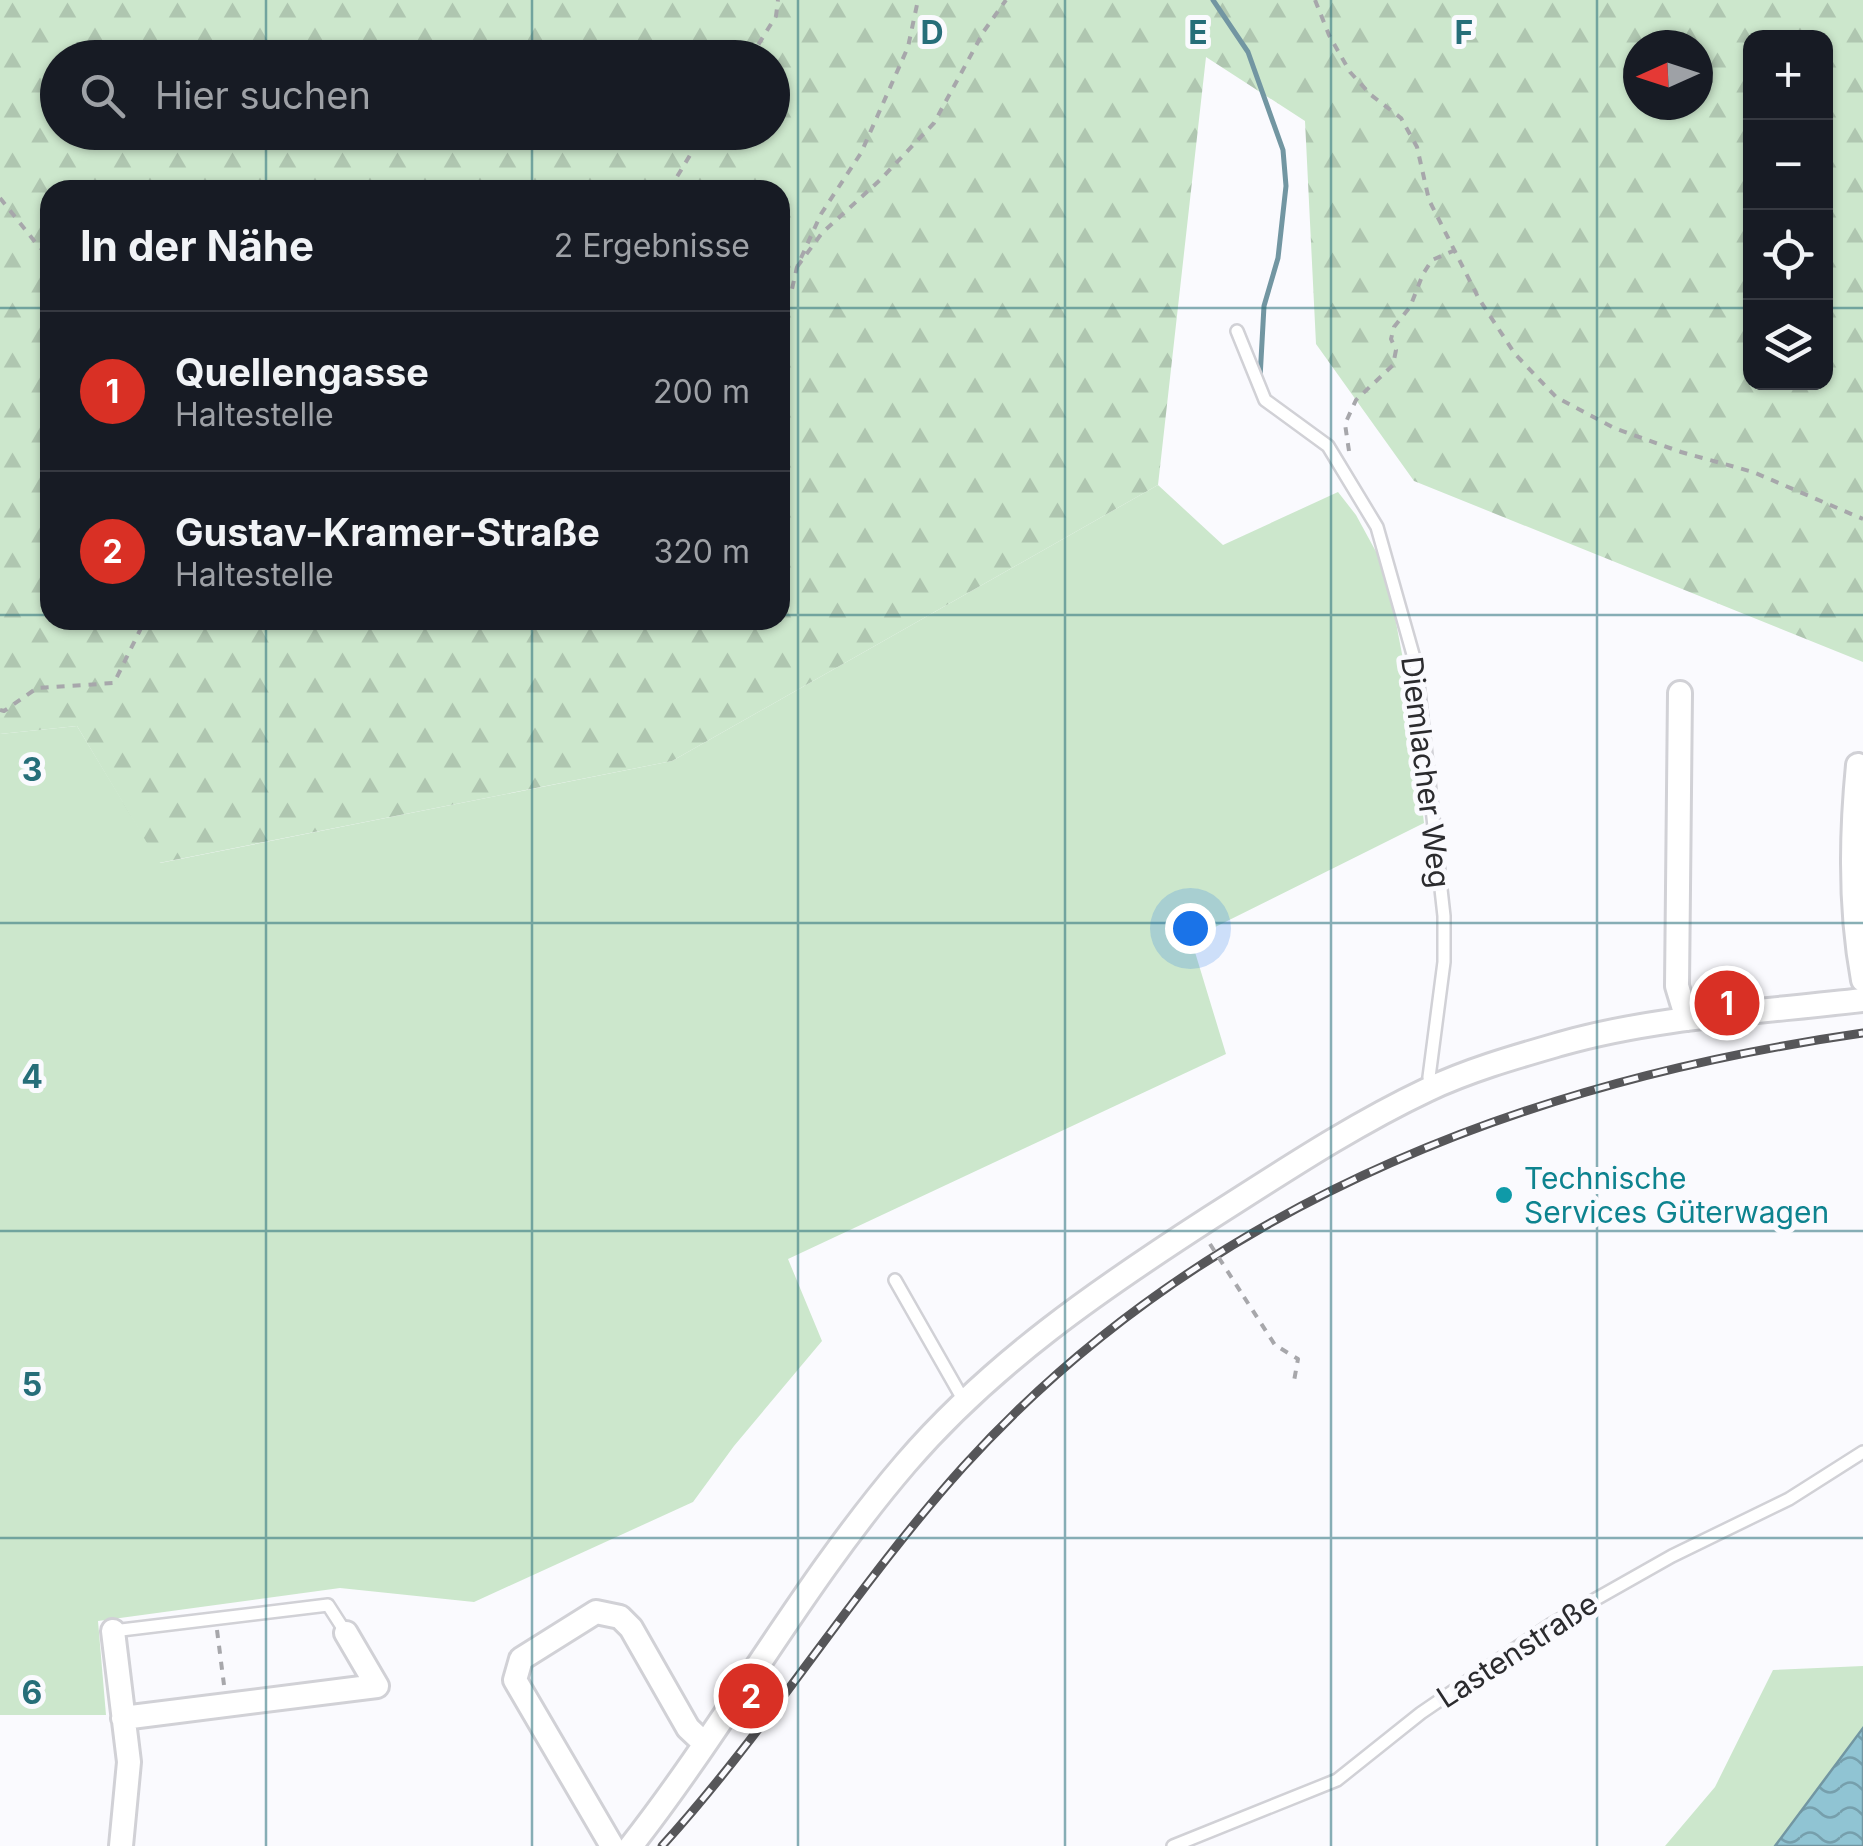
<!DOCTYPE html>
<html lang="de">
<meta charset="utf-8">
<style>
:root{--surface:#171b24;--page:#242831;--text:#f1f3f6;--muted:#9ea1a6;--line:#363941;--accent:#d93025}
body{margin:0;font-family:Inter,sans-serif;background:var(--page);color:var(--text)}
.controls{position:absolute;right:30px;top:30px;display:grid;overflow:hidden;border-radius:20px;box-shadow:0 2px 8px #0004}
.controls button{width:90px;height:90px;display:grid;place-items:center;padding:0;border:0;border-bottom:2px solid var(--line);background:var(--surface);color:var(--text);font:50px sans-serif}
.compass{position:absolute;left:1623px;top:30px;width:90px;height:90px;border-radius:50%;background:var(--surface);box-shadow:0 2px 8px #0004;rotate:267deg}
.you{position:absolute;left:1190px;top:928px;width:35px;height:35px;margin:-25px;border:8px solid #fff;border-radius:50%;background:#1a73e8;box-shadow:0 0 0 15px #1a73e833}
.badge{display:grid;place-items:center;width:65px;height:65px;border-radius:50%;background:var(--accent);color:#fff;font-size:32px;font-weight:700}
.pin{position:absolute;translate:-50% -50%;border:5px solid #fff;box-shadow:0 2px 10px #0006}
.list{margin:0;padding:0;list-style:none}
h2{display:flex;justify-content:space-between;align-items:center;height:130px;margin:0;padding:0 40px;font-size:42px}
h2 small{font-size:32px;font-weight:400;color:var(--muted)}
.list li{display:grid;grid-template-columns:65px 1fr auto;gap:30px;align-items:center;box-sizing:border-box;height:160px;padding:0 40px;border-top:2px solid var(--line)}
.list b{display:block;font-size:38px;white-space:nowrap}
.list p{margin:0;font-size:32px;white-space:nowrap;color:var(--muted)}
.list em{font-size:32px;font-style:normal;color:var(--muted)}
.icon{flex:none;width:55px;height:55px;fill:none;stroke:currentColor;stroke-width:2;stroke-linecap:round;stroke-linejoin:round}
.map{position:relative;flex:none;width:1863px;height:1846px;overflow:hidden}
.search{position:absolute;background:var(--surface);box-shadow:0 2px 8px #0004;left:40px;top:40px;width:750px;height:110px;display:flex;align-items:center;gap:25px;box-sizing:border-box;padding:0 35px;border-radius:55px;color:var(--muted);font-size:38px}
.panel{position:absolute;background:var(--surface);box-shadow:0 2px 8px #0004;left:40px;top:180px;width:750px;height:450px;border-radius:30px}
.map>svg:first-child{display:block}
.green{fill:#cce7cc}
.forest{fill:url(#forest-firs);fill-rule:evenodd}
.water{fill:url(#water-waves);stroke:#7296a2;stroke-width:2.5}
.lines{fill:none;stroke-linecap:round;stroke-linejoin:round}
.stream{stroke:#7296a2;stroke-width:5}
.lane-casing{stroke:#d1d1d6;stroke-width:16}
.street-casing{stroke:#d1d1d6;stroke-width:28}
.path{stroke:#a7a7ab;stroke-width:4;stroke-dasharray:8 8;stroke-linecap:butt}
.lane{stroke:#fff;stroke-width:11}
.street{stroke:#fff;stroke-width:22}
.rail-casing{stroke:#565659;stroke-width:9}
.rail{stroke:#fafafe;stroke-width:5;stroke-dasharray:15;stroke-linecap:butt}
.path-bridge{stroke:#a7a7ab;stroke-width:4;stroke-dasharray:8 8;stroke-linecap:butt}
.grid{fill:none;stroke:#266e79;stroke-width:2.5;stroke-opacity:0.55}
.culture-dot{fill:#0f9aa8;stroke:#fafafe;stroke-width:4}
.labels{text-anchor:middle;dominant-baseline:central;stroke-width:10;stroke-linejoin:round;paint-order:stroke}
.street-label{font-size:30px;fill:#2b2b2e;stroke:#fafafe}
.culture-label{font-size:30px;fill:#0d838f;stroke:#fafafe;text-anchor:start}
.grid-label{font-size:32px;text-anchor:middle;font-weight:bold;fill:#266e79;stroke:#fafafe;stroke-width:10;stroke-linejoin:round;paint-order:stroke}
</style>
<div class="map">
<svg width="1863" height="1846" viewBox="0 0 1863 1846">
<defs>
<pattern id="forest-firs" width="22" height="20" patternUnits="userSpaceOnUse" patternTransform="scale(2.5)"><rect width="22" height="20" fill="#cce7cc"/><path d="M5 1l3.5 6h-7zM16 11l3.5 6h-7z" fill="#afc6b0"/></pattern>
<pattern id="water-waves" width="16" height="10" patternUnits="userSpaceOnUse" patternTransform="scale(2.5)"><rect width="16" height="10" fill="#90c4d3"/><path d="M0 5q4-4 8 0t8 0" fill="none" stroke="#769fac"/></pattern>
</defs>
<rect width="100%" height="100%" fill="#fafafe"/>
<path class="green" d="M 1158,485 L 1223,545 L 1338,492 L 1356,515 L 1386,570 L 1406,675 L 1424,823 L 1191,939 L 1226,1054 L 788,1259 L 822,1341 L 734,1446 L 693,1502 L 474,1602 L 340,1588 L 98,1621 L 106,1715 L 0,1715 L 0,734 L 77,726 L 160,863 L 672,761 Z
M 1863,1666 L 1863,1728 L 1775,1846 L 1665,1846 L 1715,1787 L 1773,1670 Z"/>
<path class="forest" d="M 0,0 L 1863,0 L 1863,662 L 1414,481 L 1316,344 L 1305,121 L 1206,57 L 1158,485 L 672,761 L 159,863 L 77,726 L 0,734 ZM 1750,38 L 1826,38 L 1826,382 L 1750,382 ZM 1638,45 L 1698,45 L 1698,105 L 1638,105 ZM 58,58 L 772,58 L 772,132 L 58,132 ZM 50,190 L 780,190 L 780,620 L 50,620 Z"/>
<path class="water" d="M 1863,1728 L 1863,1846 L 1775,1846 Z"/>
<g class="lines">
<path class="stream" d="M 1213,0 L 1248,52 L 1283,150 L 1286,186 L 1278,258 L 1264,306 L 1260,378"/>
<g class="lane-casing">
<path id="lane" d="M 1237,331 L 1265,400 L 1328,446 L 1377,527 L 1416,665 L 1444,916 L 1444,962 L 1429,1077 L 1431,1088
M 895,1280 L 964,1401
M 113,1631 L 328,1605 L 346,1633
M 1173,1846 L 1337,1780 L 1421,1713 L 1550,1625 L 1672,1556 L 1789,1499 L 1863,1452"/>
</g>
<g class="street-casing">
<path id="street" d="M 1680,693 L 1677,986 L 1687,1019
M 1858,765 C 1851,836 1850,910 1863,980
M 113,1631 L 129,1762 L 121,1846
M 123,1718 L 377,1686 L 346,1633
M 612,1846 L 515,1680 L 521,1659 L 596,1612 L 620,1617 L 631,1628 L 688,1728 L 705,1744
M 631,1846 C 728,1722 803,1583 906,1463 C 992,1363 1100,1289 1210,1218 C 1281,1173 1351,1126 1427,1090 C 1469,1070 1515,1057 1560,1044 C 1658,1016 1763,1012 1863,1000"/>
</g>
<path class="path" d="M 1315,0 L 1329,35 L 1350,72 L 1371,95 L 1401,118 L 1417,147 L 1429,200 L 1479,299 L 1515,354 L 1556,397 L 1614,428 L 1681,452 L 1753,472 L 1863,519
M 750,58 L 776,16 L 778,0
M 669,190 L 704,132
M 0,198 L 39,247 L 50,254
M 801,258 L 821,214 L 861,153 L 908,47 L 918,0
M 780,262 L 797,267 L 792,289 L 780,305
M 797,267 L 822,233 L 880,180 L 934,123 L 984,31 L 1006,0
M 1349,451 L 1345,424 L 1356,400 L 1393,365 L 1396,350 L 1391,339 L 1394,327 L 1410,307 L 1423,274 L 1432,260 L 1453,251
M 0,710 L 4,711 L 37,688 L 114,683 L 145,620
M 1244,1297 L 1275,1345 L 1298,1359 L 1294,1381
M 217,1630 L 224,1685"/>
<use href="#lane" class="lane"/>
<use href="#street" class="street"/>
<g class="rail-casing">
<path id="rail" d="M 662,1846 C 771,1726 855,1587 963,1467 C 1199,1206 1521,1082 1863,1033"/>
</g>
<use href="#rail" class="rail"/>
<path class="path-bridge" d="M 1210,1244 L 1244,1297"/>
</g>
<path class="grid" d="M 266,0 L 266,58M 532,0 L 532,58M 798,0 L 798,1846M 1065,0 L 1065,1846M 1331,0 L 1331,1846M 1597,0 L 1597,1846M 266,132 L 266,190M 532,132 L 532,190M 0,308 L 50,308M 780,308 L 1750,308M 1826,308 L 1863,308M 0,615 L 50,615M 780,615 L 1863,615M 266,620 L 266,1846M 532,620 L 532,1846M 0,923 L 1863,923M 0,1231 L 1863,1231M 0,1538 L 1863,1538"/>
<circle class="culture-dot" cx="1504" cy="1195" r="10"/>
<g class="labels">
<g class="street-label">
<text transform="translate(1426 772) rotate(83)">Diemlacher Weg</text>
<text transform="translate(1517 1650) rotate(-33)">Lastenstraße</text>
</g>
<g class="culture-label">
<text x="1524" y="1178">Technische<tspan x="1524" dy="34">Services Güterwagen</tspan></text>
</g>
</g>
<g class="grid-label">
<text x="932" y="44">D</text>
<text x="1198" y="44">E</text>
<text x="1464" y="44">F</text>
<text x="32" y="781">3</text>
<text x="32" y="1088">4</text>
<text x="32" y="1396">5</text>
<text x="32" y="1704">6</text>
</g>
</svg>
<div class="controls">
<button>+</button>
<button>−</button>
<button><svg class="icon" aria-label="locate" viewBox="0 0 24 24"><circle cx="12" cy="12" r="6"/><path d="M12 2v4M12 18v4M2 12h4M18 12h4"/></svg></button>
<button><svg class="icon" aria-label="layers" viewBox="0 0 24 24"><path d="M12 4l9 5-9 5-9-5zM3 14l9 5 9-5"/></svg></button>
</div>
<svg class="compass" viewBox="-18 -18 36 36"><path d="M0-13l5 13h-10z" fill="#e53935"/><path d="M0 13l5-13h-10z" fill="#9ea1a6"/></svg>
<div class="you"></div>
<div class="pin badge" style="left:1727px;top:1003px">1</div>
<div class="pin badge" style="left:751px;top:1696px">2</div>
<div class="search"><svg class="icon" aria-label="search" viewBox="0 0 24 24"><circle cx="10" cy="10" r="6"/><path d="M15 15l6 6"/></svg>Hier suchen</div>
<section class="panel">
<h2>In der Nähe<small>2 Ergebnisse</small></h2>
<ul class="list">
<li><span class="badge">1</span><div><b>Quellengasse</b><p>Haltestelle</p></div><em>200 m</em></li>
<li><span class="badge">2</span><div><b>Gustav-Kramer-Straße</b><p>Haltestelle</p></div><em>320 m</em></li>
</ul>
</section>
</div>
